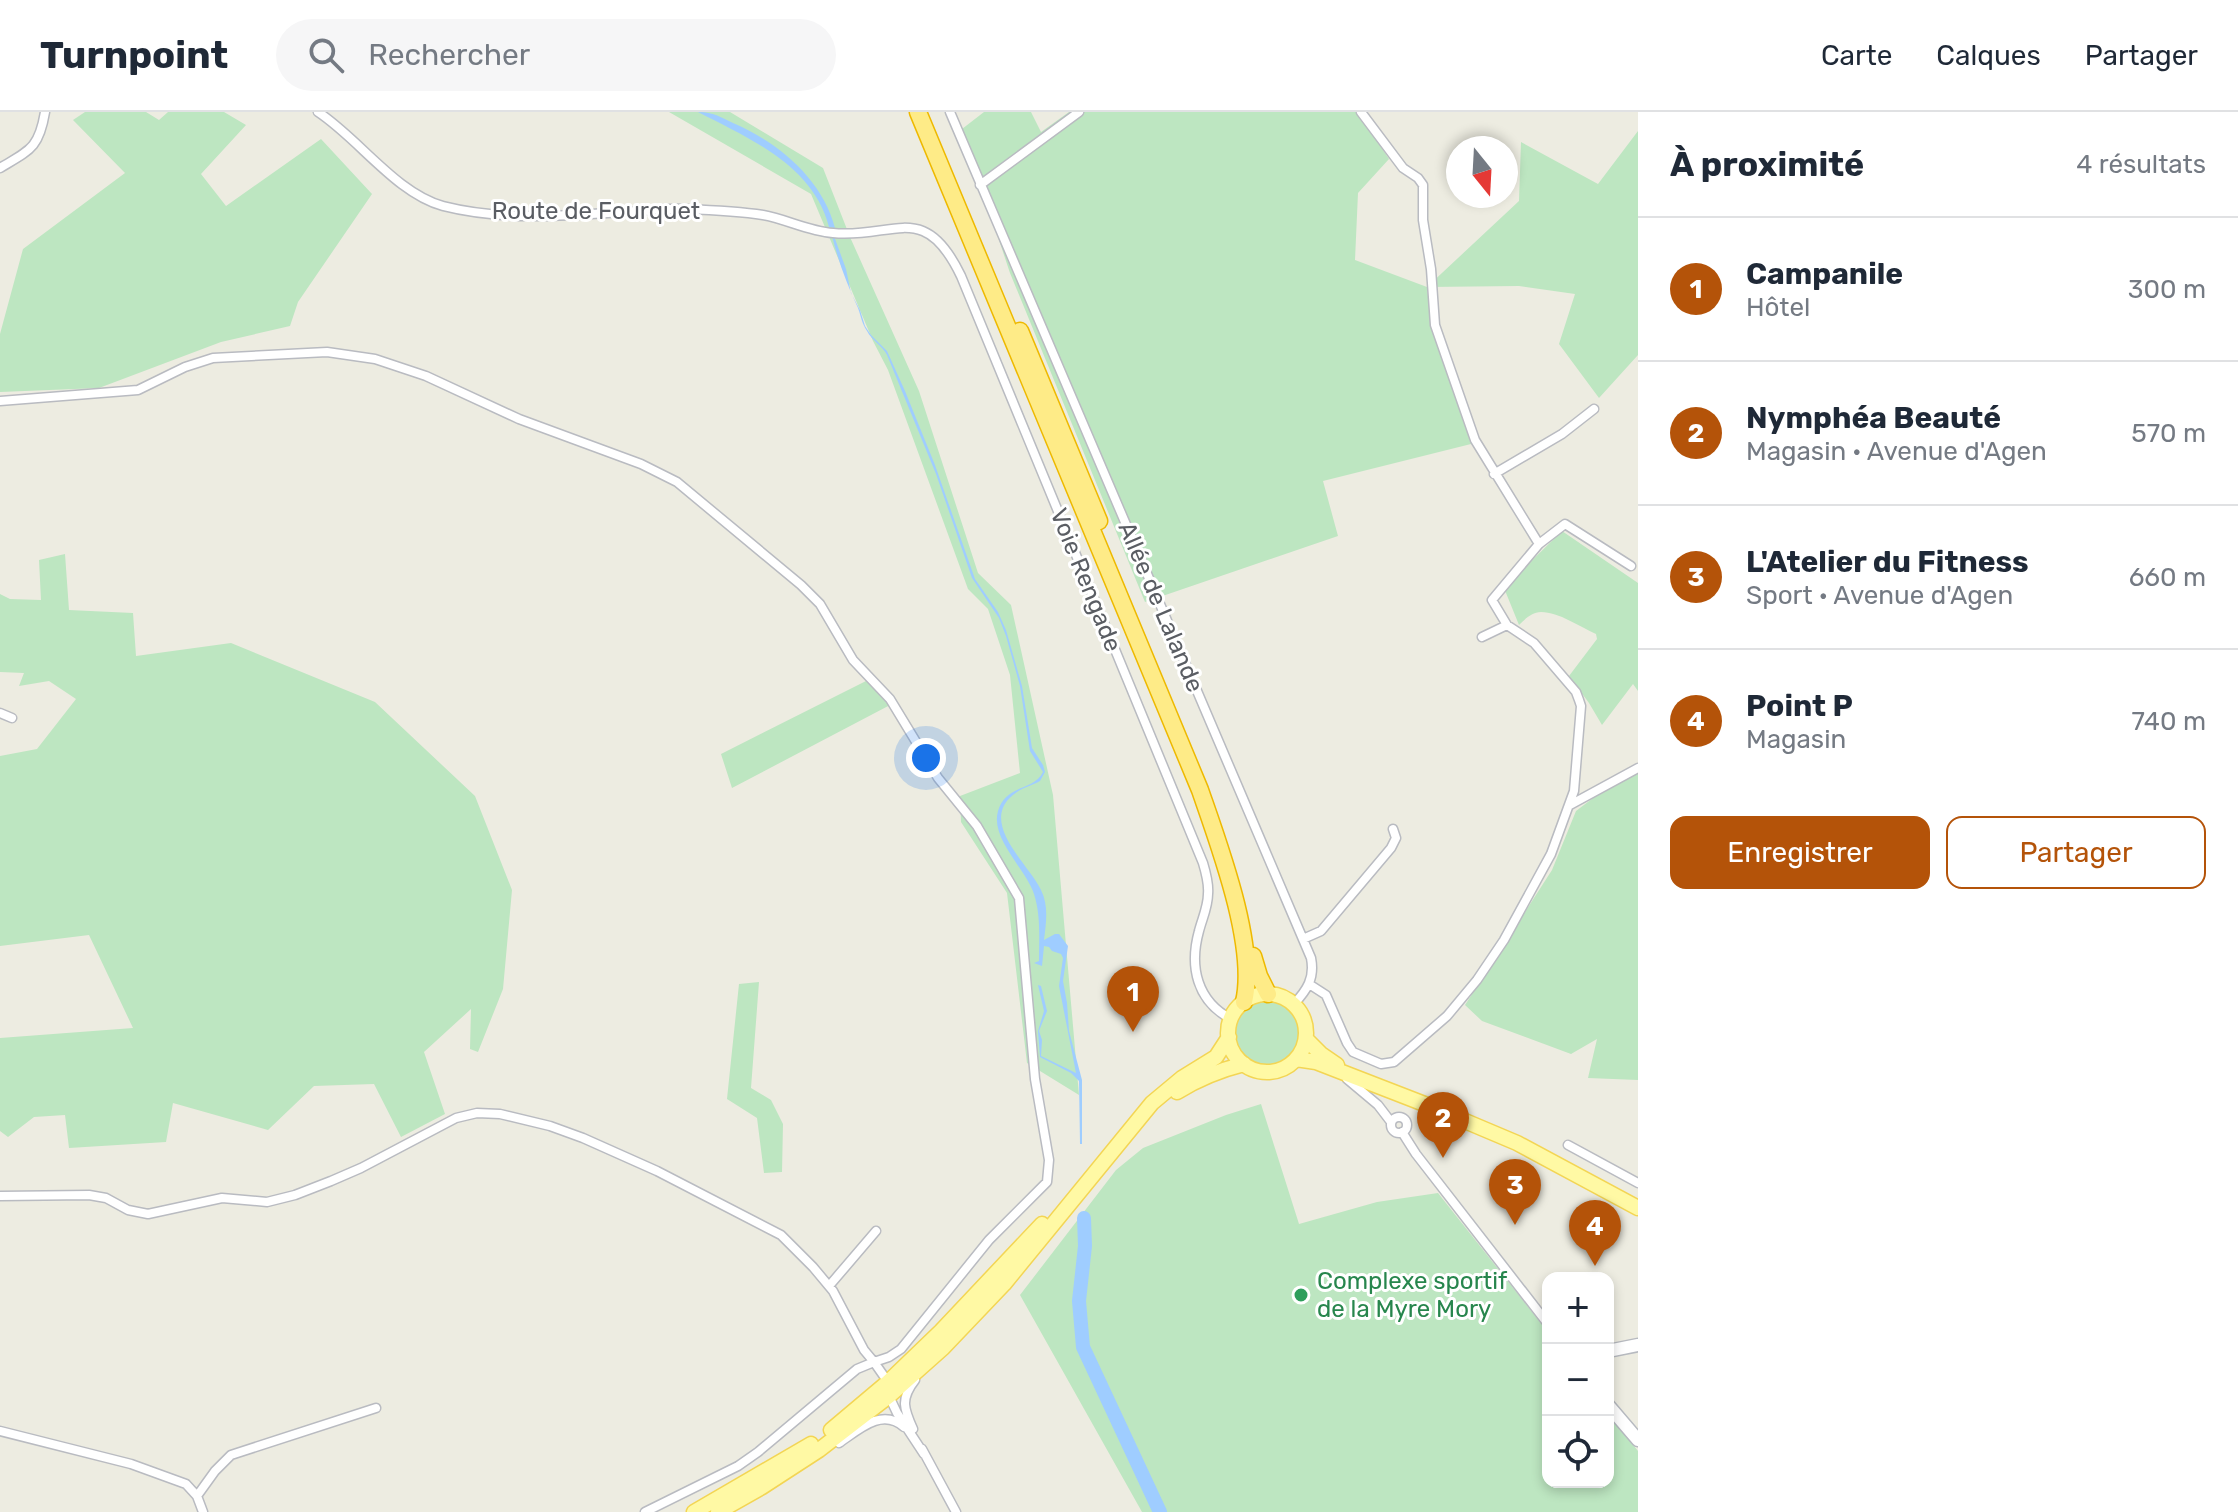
<!DOCTYPE html>
<html lang="fr">
<meta charset="utf-8">
<style>
:root{--surface:#fff;--page:#f6f6f7;--text:#1f2937;--muted:#747a83;--line:#e0e1e3;--accent:#b45309}
body{margin:0;font-family:Rubik,sans-serif;background:var(--page);color:var(--text)}
.controls{position:absolute;right:24px;bottom:24px;display:grid;overflow:hidden;border-radius:16px;box-shadow:0 4px 12px #0003}
.controls button{width:72px;height:72px;display:grid;place-items:center;padding:0;border:0;border-bottom:2px solid var(--line);background:var(--surface);color:var(--text);font:40px sans-serif}
.compass{position:absolute;left:1446px;top:24px;width:72px;height:72px;border-radius:50%;background:var(--surface);box-shadow:0 4px 12px #0003;rotate:162deg}
.you{position:absolute;left:926px;top:646px;width:28px;height:28px;margin:-20px;border:6px solid #fff;border-radius:50%;background:#1a73e8;box-shadow:0 0 0 12px #1a73e833}
.badge{display:grid;place-items:center;width:52px;height:52px;border-radius:50%;background:var(--accent);color:#fff;font-size:26px;font-weight:700}
.pin{position:absolute;translate:-50% -66px;filter:drop-shadow(0 2px 4px #0008)}
.pin::after{content:'';position:absolute;top:42px;width:28px;height:24px;background:inherit;clip-path:polygon(0 0,100% 0,50% 100%)}
.list{margin:0;padding:0;list-style:none}
h2{display:flex;justify-content:space-between;align-items:center;height:104px;margin:0;padding:0 32px;font-size:34px}
h2 small{font-size:26px;font-weight:400;color:var(--muted)}
.list li{display:grid;grid-template-columns:52px 1fr auto;gap:24px;align-items:center;box-sizing:border-box;height:144px;padding:0 32px;border-top:2px solid var(--line)}
.list b{display:block;font-size:30px;white-space:nowrap}
.list p{margin:0;font-size:26px;white-space:nowrap;color:var(--muted)}
.list em{font-size:26px;font-style:normal;color:var(--muted)}
.actions{display:flex;gap:16px;padding:24px 32px}
.actions a{flex:1;padding:18px 0;border:2px solid var(--accent);border-radius:16px;text-align:center;font-size:28px;color:var(--accent)}
.actions .main{background:var(--accent);color:#fff}
.icon{flex:none;width:44px;height:44px;fill:none;stroke:currentColor;stroke-width:2;stroke-linecap:round;stroke-linejoin:round}
.map{position:relative;flex:none;width:1638px;height:1400px;overflow:hidden}
header{display:flex;align-items:center;gap:48px;box-sizing:border-box;height:112px;padding:0 40px;background:var(--surface);border-bottom:2px solid var(--line)}
header strong{font-size:38px}
nav{display:flex;gap:44px;margin-inline-start:auto;font-size:28px}
.search{width:560px;height:72px;background:var(--page);display:flex;align-items:center;gap:20px;box-sizing:border-box;padding:0 28px;border-radius:44px;color:var(--muted);font-size:30px}
main{display:flex}
aside{flex:1;background:var(--surface)}
.map>svg:first-child{display:block}
.green{fill:#bde6c1}
.water{fill:#9fcdff}
.lines{fill:none;stroke-linecap:round;stroke-linejoin:round}
.river{stroke:#9fcdff;stroke-width:14}
.street-casing{stroke:#b9bbc1;stroke-width:11}
.secondary-casing{stroke:#b7bac0;stroke-width:15}
.primary-casing{stroke:#f3d554;stroke-width:17}
.highway-casing{stroke:#eeb900;stroke-width:19}
.street{stroke:#fff;stroke-width:8}
.secondary{stroke:#fff;stroke-width:12}
.primary{stroke:#fff9a4;stroke-width:14}
.highway{stroke:#feeb87;stroke-width:16}
.leisure-dot{fill:#2e9e5b;stroke:#fff;stroke-width:3}
.labels{text-anchor:middle;dominant-baseline:central;stroke-width:6;stroke-linejoin:round;paint-order:stroke}
.street-label{font-size:24px;fill:#5a5d63;stroke:#fff}
.leisure-label{font-size:24px;fill:#27864d;stroke:#fff;text-anchor:start}
</style>
<header>
<strong>Turnpoint</strong>
<div class="search"><svg class="icon" aria-label="search" viewBox="0 0 24 24"><circle cx="10" cy="10" r="6"/><path d="M15 15l6 6"/></svg>Rechercher</div>
<nav><a>Carte</a><a>Calques</a><a>Partager</a></nav>
</header>
<main>
<div class="map">
<svg width="1638" height="1400" viewBox="0 0 1638 1400">
<rect width="100%" height="100%" fill="#edece1"/>
<path class="green" d="M 85,0 L 146,0 L 159,8 L 168,0 L 224,0 L 246,13 L 201,62 L 226,94 L 321,27 L 372,82 L 298,190 L 290,214 L 221,230 L 99,276 L 0,280 L 0,222 L 23,137 L 125,61 L 73,8 Z
M 669,0 L 730,0 L 823,56 L 850,125 L 919,279 L 978,461 L 1011,493 L 1053,683 L 1079,983 L 1027,951 L 1007,781 L 961,710 L 960,684 L 1020,661 L 1010,563 L 988,497 L 968,477 L 888,258 L 873,229 L 811,82 Z
M 984,0 L 1031,0 L 1041,20 L 1069,0 L 1358,0 L 1389,47 L 1358,81 L 1355,148 L 1427,175 L 1519,89 L 1521,30 L 1598,72 L 1638,19 L 1638,243 L 1599,286 L 1559,232 L 1575,182 L 1519,174 L 1427,175 L 1431,211 L 1471,332 L 1323,369 L 1338,424 L 1145,490 L 1010,161 L 962,17 Z
M 1562,419 L 1638,471 L 1638,579 L 1633,572 L 1602,613 L 1589,591 L 1569,564 L 1597,527 L 1596,522 C 1580,515 1559,500 1541,500 C 1532,500 1525,507 1519,513 L 1504,476 Z
M 65,442 L 69,498 L 133,501 L 136,544 L 231,531 L 375,590 L 475,684 L 512,778 L 503,877 L 478,940 L 470,937 L 471,897 L 424,940 L 445,1002 L 401,1025 L 374,972 L 314,974 L 268,1018 L 173,991 L 166,1030 L 69,1036 L 65,1003 L 34,1005 L 8,1025 L 0,1019 L 0,926 L 133,916 L 89,823 L 0,834 L 0,644 L 37,637 L 76,587 L 49,569 L 19,574 L 24,561 L 0,560 L 0,482 L 10,487 L 41,488 L 39,448 Z
M 866,569 L 892,592 L 732,676 L 721,642 Z
M 1638,660 L 1638,968 L 1588,966 L 1597,927 L 1571,942 L 1482,909 L 1465,893 L 1552,758 L 1576,699 L 1601,680 Z
M 759,870 L 751,976 L 771,988 L 783,1012 L 782,1060 L 764,1061 L 757,1006 L 727,987 L 739,872 Z
M1234 921a33 33 0 1 1 66 0a33 33 0 1 1-66 0Z
M 1261,992 L 1299,1112 L 1377,1090 L 1438,1081 L 1548,1220 L 1548,1370 L 1608,1370 L 1608,1302 L 1638,1339 L 1638,1400 L 1142,1400 L 1020,1183 L 1116,1058 L 1143,1036 L 1226,1003 Z"/>
<path class="water" d="M 698,0 C 714,0 720,5 733,11 C 779,31 822,67 835,116 L 829,115 C 813,53 750,27 698,0 Z
M 832,124 L 834,124 L 846,157 L 851,181 L 860,198 L 865,214 L 871,223 L 887,239 L 905,279 L 935,353 L 975,467 L 998,500 L 1006,518 L 1022,574 L 1032,636 L 1043,653 L 1045,660 L 1040,669 C 1033,673 1024,675 1017,680 C 975,708 1028,751 1041,778 C 1049,794 1046,811 1044,828 L 1055,822 L 1059,822 L 1068,834 L 1063,869 L 1067,891 L 1069,919 L 1082,968 L 1082,1032 L 1080,1032 L 1079,969 L 1071,961 L 1040,945 L 1038,919 L 1044,899 L 1038,873 L 1041,874 L 1047,899 L 1039,919 L 1042,928 L 1041,944 L 1076,961 L 1059,874 L 1063,846 L 1061,842 L 1052,839 L 1049,835 L 1044,834 L 1042,854 L 1034,851 L 1039,849 C 1039,826 1041,804 1034,782 C 1026,757 990,727 998,699 C 1006,672 1034,679 1043,660 L 1030,639 L 1020,574 L 1006,524 L 999,506 L 972,466 L 936,362 L 887,243 C 882,233 872,229 867,219 C 862,212 861,204 858,196 C 847,173 838,148 832,124 Z"/>
<g class="lines">
<path class="river" d="M 1084,1106 L 1085,1134 L 1079,1189 L 1083,1235 L 1160,1400"/>
<g class="street-casing">
<path id="street" d="M 318,0 C 359,27 396,81 443,94 C 502,109 564,104 624,100 C 644,99 664,96 684,97 C 710,98 737,99 763,103 C 786,107 808,119 833,121 C 894,127 924,87 961,164 L 1203,751 C 1206,761 1209,772 1208,782 C 1208,795 1202,807 1199,819 C 1189,855 1197,889 1231,907
M 950,0 L 1311,846 C 1315,866 1307,878 1294,892
M 1361,0 L 1403,56 L 1418,66 L 1423,73 L 1423,108 L 1431,157 L 1435,213 L 1475,328 L 1539,432
M 0,56 C 30,38 39,36 45,0
M 980,73 L 1079,0
M 0,289 L 138,278 L 185,255 L 213,246 L 327,240 L 375,247 L 426,264 L 519,307 L 641,352 L 677,370 L 801,473 L 820,492 L 853,548 L 890,587 L 938,666 L 977,714 L 1019,786 L 1035,967 L 1049,1048 L 1047,1070 L 989,1128 L 901,1237 L 889,1245 L 874,1250 L 864,1238 L 833,1179 L 813,1155 L 781,1123 L 657,1059 L 583,1026 L 550,1014 L 500,1002 L 477,1001 L 456,1006 L 361,1056 L 331,1069 L 295,1083 L 267,1090 L 222,1086 L 148,1102 L 128,1098 L 106,1086 L 89,1083 L 0,1084
M 1494,362 L 1562,322 L 1594,297
M 1482,525 L 1507,513
M 0,601 L 12,606
M 1570,693 L 1638,656
M 1303,827 L 1321,819 L 1391,736 L 1396,726 L 1393,717
M 1309,872 L 1326,883 L 1347,931 L 1353,940 L 1381,952 L 1394,950 L 1447,904 L 1477,868 L 1504,828 L 1551,742 L 1574,679 L 1581,594 L 1579,588 L 1576,580 L 1534,531 L 1507,513 L 1492,488 L 1539,432 L 1565,412 L 1631,454
M 1347,967 L 1378,993 L 1391,1010
M1391 1013a8 8 0 1 1 16 0a8 8 0 1 1-16 0Z
M 1402,1020 L 1416,1042 L 1548,1212
M 1568,1033 L 1638,1071
M 829,1174 L 876,1119
M 913,1317 C 904,1297 900,1287 915,1268
M 0,1319 L 131,1352 L 186,1372 L 197,1384 L 203,1400
M 839,1331 C 858,1318 882,1295 904,1315
M 922,1337 L 956,1400
M 197,1384 L 215,1359 L 231,1343 L 376,1296
M 645,1400 L 738,1354 L 758,1340 L 857,1257 L 874,1250 L 888,1270 L 889,1284 L 897,1301 L 924,1342"/>
</g>
<g class="secondary-casing">
<path id="secondary" d="M 1608,1239 L 1638,1233
M 1608,1293 L 1638,1328"/>
</g>
<g class="primary-casing">
<path id="primary" d="M1228 921a39 39 0 1 1 78 0a39 39 0 1 1-78 0Z
M 1306,927 L 1321,942 L 1337,953
M 1296,947 L 1316,950 L 1427,993 L 1517,1031 L 1638,1096
M 1177,980 C 1198,967 1220,958 1244,952
M 831,1318 L 888,1270 L 941,1219 L 1042,1112
M 694,1400 L 811,1332
M 718,1400 L 762,1375 L 819,1338 L 889,1284 L 943,1236 L 1004,1172 L 1152,991 L 1182,966 L 1216,945 L 1229,925"/>
</g>
<g class="highway-casing">
<path id="highway" d="M 918,0 L 1200,678 C 1219,733 1257,834 1244,890
M 1020,219 L 1099,409
M 1253,844 L 1259,864 L 1268,882"/>
</g>
<use href="#street" class="street"/>
<use href="#secondary" class="secondary"/>
<use href="#primary" class="primary"/>
<use href="#highway" class="highway"/>
</g>
<circle class="leisure-dot" cx="1301" cy="1183" r="8"/>
<g class="labels">
<g class="street-label">
<text x="596" y="99">Route de Fourquet</text>
<text transform="translate(1086 468) rotate(68)">Voie Rengade</text>
<text transform="translate(1161 495) rotate(67)">Allée de Lalande</text>
</g>
<g class="leisure-label">
<text x="1317" y="1169">Complexe sportif<tspan x="1317" dy="28">de la Myre Mory</tspan></text>
</g>
</g>
</svg>
<div class="controls">
<button>+</button>
<button>−</button>
<button><svg class="icon" aria-label="locate" viewBox="0 0 24 24"><circle cx="12" cy="12" r="6"/><path d="M12 2v4M12 18v4M2 12h4M18 12h4"/></svg></button>
</div>
<svg class="compass" viewBox="-18 -18 36 36"><path d="M0-13l5 13h-10z" fill="#e53935"/><path d="M0 13l5-13h-10z" fill="#747a83"/></svg>
<div class="you"></div>
<div class="pin badge" style="left:1133px;top:920px">1</div>
<div class="pin badge" style="left:1443px;top:1046px">2</div>
<div class="pin badge" style="left:1515px;top:1113px">3</div>
<div class="pin badge" style="left:1595px;top:1154px">4</div>
</div>
<aside>
<h2>À proximité<small>4 résultats</small></h2>
<ul class="list">
<li><span class="badge">1</span><div><b>Campanile</b><p>Hôtel</p></div><em>300 m</em></li>
<li><span class="badge">2</span><div><b>Nymphéa Beauté</b><p>Magasin · Avenue d'Agen</p></div><em>570 m</em></li>
<li><span class="badge">3</span><div><b>L'Atelier du Fitness</b><p>Sport · Avenue d'Agen</p></div><em>660 m</em></li>
<li><span class="badge">4</span><div><b>Point P</b><p>Magasin</p></div><em>740 m</em></li>
</ul>
<div class="actions"><a class="main">Enregistrer</a><a>Partager</a></div>
</aside>
</main>
